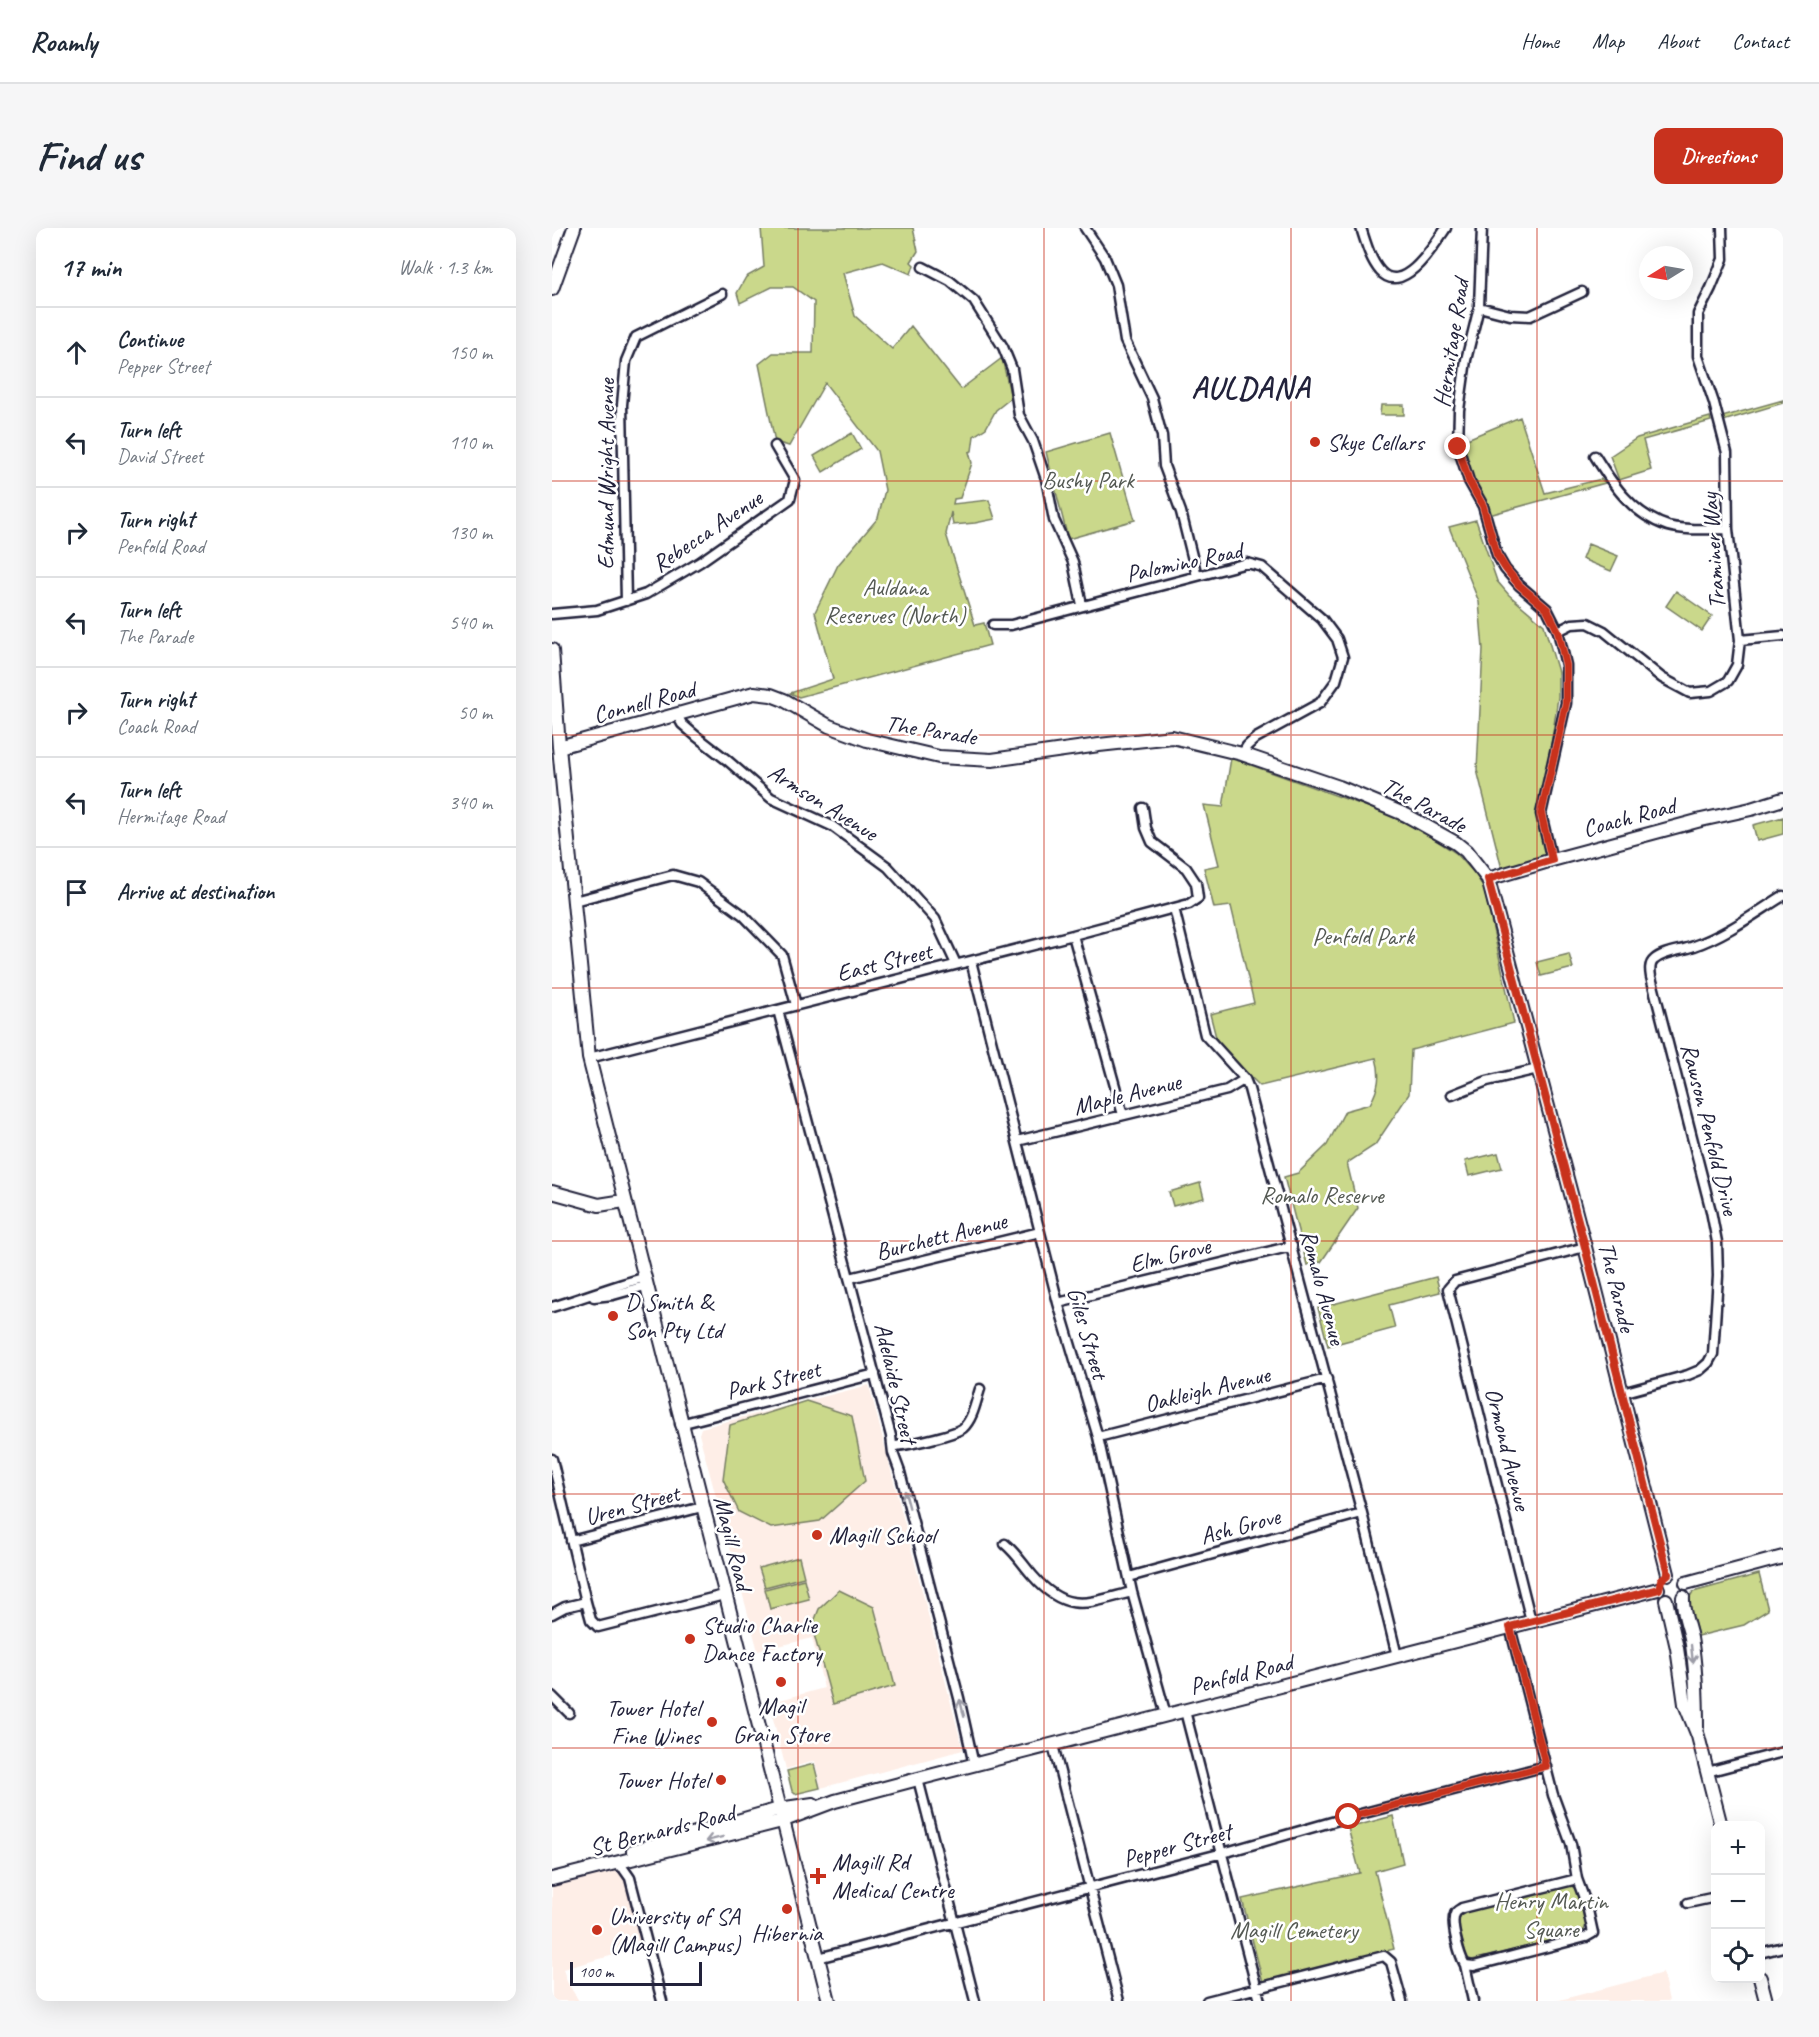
<!DOCTYPE html>
<meta charset="utf-8">
<style>
:root{--surface:#fff;--page:#f6f6f7;--text:#1f2937;--muted:#747a83;--line:#e0e1e3;--accent:#c8321e}
body{margin:0;font-family:Caveat,sans-serif;background:var(--page);color:var(--text)}
.controls{position:absolute;right:18px;bottom:18px;display:grid;overflow:hidden;border-radius:12px;box-shadow:0 6px 24px #0002}
.controls button{width:54px;height:54px;display:grid;place-items:center;padding:0;border:0;border-bottom:2px solid var(--line);background:var(--surface);color:var(--text);font:30px sans-serif}
.compass{position:absolute;left:1087px;top:18px;width:54px;height:54px;border-radius:50%;background:var(--surface);box-shadow:0 6px 24px #0002;rotate:259deg}
.scale{position:absolute;left:18px;bottom:15px;width:132px;box-sizing:border-box;padding-left:6px;border:3px solid #22223b;border-top:0;font-size:16px;line-height:21px;white-space:nowrap;color:#22223b;-webkit-text-stroke:4px #fff;paint-order:stroke}
.stop{position:absolute;width:18px;height:18px;margin:-14px;border:4px solid #c8321e;border-radius:50%;background:#fff}
.stop.end{background:#c8321e;border-color:#fff;box-shadow:0 2px 6px #0008}
.list{margin:0;padding:0;list-style:none}
h2{display:flex;justify-content:space-between;align-items:center;height:78px;margin:0;padding:0 24px;font-size:26px}
h2 small{font-size:20px;font-weight:400;color:var(--muted)}
.list li{display:grid;grid-template-columns:39px 1fr auto;gap:18px;align-items:center;box-sizing:border-box;height:90px;padding:0 24px;border-top:2px solid var(--line)}
.list b{display:block;font-size:22px;white-space:nowrap}
.list p{margin:0;font-size:20px;white-space:nowrap;color:var(--muted)}
.list em{font-size:20px;font-style:normal;color:var(--muted)}
.icon{flex:none;width:33px;height:33px;fill:none;stroke:currentColor;stroke-width:2;stroke-linecap:round;stroke-linejoin:round}
.map{position:relative;flex:none;width:1231px;height:1773px;overflow:hidden;border-radius:12px}
header{display:flex;align-items:center;gap:36px;box-sizing:border-box;height:84px;padding:0 30px;background:var(--surface);border-bottom:2px solid var(--line)}
header strong{font-size:28px}
nav{display:flex;gap:33px;margin-inline-start:auto;font-size:21px}
.intro{display:flex;align-items:center;justify-content:space-between;box-sizing:border-box;height:144px;padding:0 36px}
h1{margin:0;font-size:42px}
.button{padding:15px 27px;border-radius:12px;background:var(--accent);color:#fff;font-size:21px;font-weight:700}
main{display:flex;gap:36px;padding:0 36px}
aside{flex:1;background:var(--surface);border-radius:12px;box-shadow:0 6px 24px #0002}
.map>svg:first-child{display:block}
.built{fill:#feeee7}
.green{fill:#cad88b;stroke:#767d63;stroke-width:1.5}
.lines{fill:none;stroke-linecap:round;stroke-linejoin:round}
.street-casing{stroke:#22223b;stroke-width:13}
.secondary-casing{stroke:#22223b;stroke-width:16}
.street{stroke:#fff;stroke-width:8}
.secondary{stroke:#fff;stroke-width:12}
.oneway{stroke:#9c9ca7}
.route{stroke:#c8321e;stroke-width:8}
.grid{fill:none;stroke:#c8321e;stroke-width:1.5;stroke-opacity:0.55}
.poi-dot{fill:#c8321e;stroke:#fff;stroke-width:2}
.labels{text-anchor:middle;dominant-baseline:central;stroke-width:5;stroke-linejoin:round;paint-order:stroke}
.street-label{font-size:24px;fill:#22223b;stroke:#fff}
.poi-label{font-size:24px;fill:#22223b;stroke:#fff;text-anchor:start}
.park-label{font-size:24px;fill:#545953;stroke:#fff}
.district-label{font-size:30px;font-weight:bold;letter-spacing:1.5px;fill:#22223b;stroke:#fff}
</style>
<header>
<strong>Roamly</strong>
<nav><a>Home</a><a>Map</a><a>About</a><a>Contact</a></nav>
</header>
<div class="intro"><h1>Find us</h1><a class="button">Directions</a></div>
<main>
<aside>
<h2>17 min<small>Walk · 1.3 km</small></h2>
<ul class="list">
<li><svg class="icon" aria-label="ahead" viewBox="0 0 24 24"><path d="M12 20V5M6 11l6-6 6 6"/></svg><div><b>Continue</b><p>Pepper Street</p></div><em>150 m</em></li>
<li><svg class="icon" aria-label="left" viewBox="0 0 24 24"><path d="M17 20v-9H6M10 6l-5 5 5 5"/></svg><div><b>Turn left</b><p>David Street</p></div><em>110 m</em></li>
<li><svg class="icon" aria-label="right" viewBox="0 0 24 24"><path d="M7 20v-9h11M14 6l5 5-5 5"/></svg><div><b>Turn right</b><p>Penfold Road</p></div><em>130 m</em></li>
<li><svg class="icon" aria-label="left" viewBox="0 0 24 24"><path d="M17 20v-9H6M10 6l-5 5 5 5"/></svg><div><b>Turn left</b><p>The Parade</p></div><em>540 m</em></li>
<li><svg class="icon" aria-label="right" viewBox="0 0 24 24"><path d="M7 20v-9h11M14 6l5 5-5 5"/></svg><div><b>Turn right</b><p>Coach Road</p></div><em>50 m</em></li>
<li><svg class="icon" aria-label="left" viewBox="0 0 24 24"><path d="M17 20v-9H6M10 6l-5 5 5 5"/></svg><div><b>Turn left</b><p>Hermitage Road</p></div><em>340 m</em></li>
<li><svg class="icon" aria-label="arrive" viewBox="0 0 24 24"><path d="M6 21V4h12l-3 4 3 4H6"/></svg><div><b>Arrive at destination</b></div></li>
</ul>
</aside>
<div class="map">
<svg width="1231" height="1773" viewBox="0 0 1231 1773">
<rect width="100%" height="100%" fill="#fff"/>
<filter id="ink" filterUnits="userSpaceOnUse"><feTurbulence type="fractalNoise" baseFrequency=".0167" numOctaves="2"/><feDisplacementMap in="SourceGraphic" scale="12" xChannelSelector="R" yChannelSelector="G"/><feConvolveMatrix kernelMatrix="1 2 1 2 8 2 1 2 1" color-interpolation-filters="sRGB"/></filter>
<g filter="url(#ink)">
<path class="built" d="M 317,1157 L 411,1522 L 269,1560 L 263,1533 L 234,1541 L 217,1475 L 272,1460 L 260,1410 L 206,1423 L 147,1206 L 149,1200 Z
M 71,1640 L 95,1718 L 11,1741 L 15,1754 L 27,1773 L 0,1773 L 0,1651 Z
M 1111,1745 L 1117,1773 L 1004,1773 Z"/>
<path class="green" d="M 209,0 L 361,0 L 366,23 L 359,34 L 362,37 L 359,46 L 331,34 L 291,45 L 303,88 L 340,121 L 359,98 L 409,161 L 450,130 L 459,170 L 444,182 L 434,200 L 422,208 L 420,223 L 417,224 L 420,235 L 408,270 L 402,271 L 401,276 L 437,272 L 443,291 L 423,295 L 401,297 L 399,284 L 394,306 L 423,397 L 432,395 L 438,417 L 247,469 L 238,465 L 281,451 L 263,384 L 286,337 L 326,290 L 333,262 L 325,223 L 273,155 L 237,218 L 223,214 L 207,136 L 221,125 L 261,125 L 262,74 L 241,59 L 220,59 L 188,75 L 185,65 L 194,49 L 212,39 Z
M 1231,172 L 1231,175 L 1171,193 L 1170,189 Z
M 829,177 L 852,177 L 852,187 L 828,187 Z
M 968,189 L 993,265 L 1049,251 L 1053,255 L 937,287 L 914,239 L 908,214 Z
M 1158,189 L 1159,193 L 1091,212 L 1099,242 L 1067,252 L 1058,228 L 1085,210 Z
M 300,205 L 309,221 L 271,244 L 262,228 Z
M 558,205 L 583,292 L 516,311 L 494,224 Z
M 924,292 L 945,353 L 957,367 L 992,397 L 1006,444 L 1006,469 L 996,539 L 985,588 L 994,628 L 950,641 L 925,542 L 931,421 L 927,374 L 897,299 Z
M 1036,316 L 1066,328 L 1059,343 L 1030,331 Z
M 1124,363 L 1160,388 L 1150,403 L 1114,378 Z
M 679,530 L 833,585 L 870,603 L 904,625 L 924,647 L 932,661 L 962,795 L 859,822 L 857,866 L 823,917 L 795,935 L 806,980 L 769,1034 L 755,1037 L 732,949 L 746,945 L 775,917 L 793,883 L 818,876 C 827,860 829,847 824,830 L 708,858 L 666,817 L 658,786 L 702,775 L 679,678 L 662,680 L 652,640 L 667,637 L 652,577 L 671,579 Z
M 1231,589 L 1231,606 L 1205,613 L 1201,597 Z
M 1017,726 L 1021,740 L 989,748 L 985,734 Z
M 946,925 L 950,940 L 917,948 L 913,933 Z
M 648,955 L 652,970 L 621,978 L 617,964 Z
M 884,1049 L 888,1064 L 837,1077 L 843,1100 L 776,1118 L 766,1080 Z
M 254,1173 L 300,1188 L 313,1253 L 268,1293 L 219,1300 L 187,1284 L 171,1251 L 178,1197 Z
M 247,1329 L 252,1349 L 213,1359 L 207,1340 Z
M 1207,1346 L 1216,1382 L 1192,1397 L 1146,1408 L 1136,1371 L 1141,1364 Z
M 252,1351 L 257,1371 L 218,1381 L 213,1361 Z
M 287,1362 L 322,1379 L 343,1458 L 281,1476 L 260,1399 L 267,1381 Z
M 262,1536 L 268,1560 L 243,1566 L 240,1563 L 235,1543 Z
M 841,1588 L 851,1635 L 823,1643 L 842,1721 L 711,1754 L 690,1671 L 808,1645 L 796,1600 Z
M 1017,1656 L 1027,1664 L 1035,1695 L 1032,1702 L 1023,1707 L 920,1732 L 915,1730 L 905,1693 L 906,1688 L 912,1684 Z"/>
<g class="lines">
<g class="street-casing">
<path id="street" d="M 533,0 L 553,30 L 564,57 L 573,113 L 600,170 L 610,208 L 612,238 L 629,284 L 645,348
M 809,0 C 814,15 818,31 828,43 C 851,69 883,16 894,0
M 930,0 L 927,79 L 914,132 L 907,182 L 906,219 L 917,253 L 931,278 L 945,327 L 953,341 L 967,357 L 995,381 L 1006,403 L 1014,437 L 1014,475 L 989,586 L 1000,632
M 371,39 L 398,53 L 422,73 L 451,119 L 460,141 L 467,187 L 481,213 L 494,251 L 502,292 L 521,334 L 530,377
M 927,79 L 958,87 L 978,88 L 1030,64
M 1043,228 C 1061,257 1081,287 1116,298 C 1134,303 1157,301 1176,301
M 74,373 L 70,177 L 74,133 L 84,109 L 170,66
M 0,386 L 45,382 L 94,366 L 148,334 L 238,271 L 243,252 L 223,218
M 441,397 L 459,397 L 695,335 L 710,339 L 770,391 L 785,411 L 791,429 L 784,453 L 768,475 L 704,510 L 695,518 L 690,526
M 1006,403 L 1020,396 L 1036,395 L 1052,403 L 1110,450 L 1138,465 L 1159,463 L 1176,453 L 1185,437 L 1188,412 L 1176,301 L 1175,225 L 1162,175 L 1146,128 L 1146,86 L 1159,60 L 1171,31 L 1170,0
M 1188,412 L 1231,408
M 125,487 L 130,496 L 144,508 L 175,532 L 219,570 L 280,598 L 336,639 L 383,691 L 404,736
M 22,673 L 121,647 L 146,654 L 191,687 L 230,727 L 244,777
M 622,680 L 653,807 L 693,851 L 697,861 L 810,1285 L 845,1428
M 521,707 L 571,887
M 419,733 L 506,1075 L 546,1209 L 580,1364 L 614,1487
M 226,782 L 339,1208 L 341,1225 L 348,1244 L 407,1470 L 422,1537
M 37,830 L 521,707 L 637,676 L 646,670 L 644,655 L 634,640 L 600,614 L 594,600 L 591,580
M 900,867 L 935,853 L 986,841
M 465,913 L 675,862 L 693,851
M 298,1050 L 488,1004
M 42,1069 L 61,1067 L 93,1058
M 506,1075 L 740,1018
M 0,1079 C 31,1070 60,1058 91,1050
M 1070,1165 L 1136,1147 L 1148,1142 L 1156,1135 L 1161,1126 L 1166,1048 L 1165,1014 L 1159,983 L 1099,749 C 1098,743 1097,736 1102,732 C 1112,723 1130,723 1142,718 C 1174,707 1202,686 1231,668
M 128,1196 L 323,1146
M 546,1209 L 775,1151
M 341,1218 C 353,1218 401,1207 411,1200 C 421,1191 424,1173 428,1161
M 0,1231 L 34,1374 L 39,1392 L 46,1399 L 172,1367
M 19,1313 L 150,1279
M 453,1316 C 465,1326 471,1337 481,1348 C 515,1387 536,1375 580,1364
M 577,1349 L 810,1285
M 0,1386 L 13,1379 L 34,1374
M 979,1393 L 896,1061 L 903,1053 L 1033,1019
M 958,1399 L 1001,1567 L 1019,1616 L 1025,1651 L 1035,1678 L 1041,1705 L 1034,1709 L 922,1738 L 913,1737 C 908,1728 898,1696 903,1686 C 904,1683 907,1682 910,1680 L 1025,1651
M 0,1468 L 17,1485
M 633,1483 L 708,1773
M 501,1517 L 567,1773
M 1155,1544 L 1231,1524
M 366,1551 L 423,1773
M 62,1635 L 71,1640 L 78,1650 L 110,1773
M 1136,1675 L 1164,1669
M 1208,1725 L 1231,1719
M 266,1730 L 671,1625 L 797,1589 L 994,1538
M 913,1737 L 921,1773
M 655,1773 L 832,1728 L 839,1734 L 850,1773"/>
</g>
<g class="secondary-casing">
<path id="secondary" d="M 0,61 L 22,0
M 0,422 L 7,519 L 37,830 L 277,1773
M 7,519 L 202,465 L 219,467 L 232,472 L 277,498 L 315,512 L 387,529 L 440,532 L 547,517 L 620,509 L 690,526 L 787,559 L 854,587 L 904,615 L 914,623 L 936,651 L 1033,1019 L 1116,1346
M 936,651 L 1000,632 L 1149,592 L 1199,581 L 1231,571
M 0,964 L 47,977 L 72,973
M 1134,1355 L 1231,1329
M 1131,1369 C 1130,1383 1136,1396 1139,1410 C 1144,1440 1145,1471 1145,1500
M 1114,1372 L 1125,1420 L 1133,1476 L 1146,1508 L 1169,1598
M 81,1623 L 227,1581 L 261,1576
M 0,1651 L 230,1593 L 283,1573 L 366,1551 L 1106,1361
M 1208,1750 L 1214,1773"/>
</g>
<use href="#street" class="street"/>
<use href="#secondary" class="secondary"/>
</g>
<defs><path id="oneway-shaft" d="M-6 0H5M1.5-3L5.5 0L1.5 3" fill="none" stroke-width="1.6" stroke-linecap="round" stroke-linejoin="round" transform="scale(1.5)"/></defs>
<g class="oneway">
<use href="#oneway-shaft" transform="translate(355 1271) rotate(-105)"/>
<use href="#oneway-shaft" transform="translate(1140 1426) rotate(84)"/>
<use href="#oneway-shaft" transform="translate(410 1480) rotate(-104)"/>
<use href="#oneway-shaft" transform="translate(162 1611) rotate(166)"/>
</g>
</g>
<g class="lines" filter="url(#ink)">
<path class="route" d="M 797,1589 L 994,1538 L 958,1399 L 1107,1361 L 1109,1352 L 1116,1346 L 1033,1019 L 936,651 L 1000,632 L 989,586 L 1014,475 L 1014,437 L 1006,403 L 995,381 L 967,357 L 954,341 L 945,327 L 931,278 L 917,253 L 906,219"/>
</g>
<path class="grid" d="M 246,0 L 246,1773M 492,0 L 492,1773M 739,0 L 739,1773M 985,0 L 985,1773M 0,253 L 1231,253M 0,507 L 1231,507M 0,760 L 1231,760M 0,1013 L 1231,1013M 0,1266 L 1231,1266M 0,1520 L 1231,1520"/>
<g class="poi-dot">
<circle cx="763" cy="214" r="6"/>
<circle cx="61" cy="1088" r="6"/>
<circle cx="265" cy="1307" r="6"/>
<circle cx="138" cy="1411" r="6"/>
<circle cx="229" cy="1454" r="6"/>
<circle cx="160" cy="1494" r="6"/>
<circle cx="169" cy="1552" r="6"/>
<path d="M263 1639h6v6h6v6h-6v6h-6v-6h-6v-6h6z"/>
<circle cx="235" cy="1681" r="6"/>
<circle cx="45" cy="1702" r="6"/>
</g>
<g class="labels">
<g class="street-label">
<text transform="translate(899 115) rotate(-81)">Hermitage Road</text>
<text transform="translate(54 246) rotate(-90)">Edmund Wright Avenue</text>
<text transform="translate(155 303) rotate(-34)">Rebecca Avenue</text>
<text transform="translate(1161 323) rotate(-94)">Traminer Way</text>
<text transform="translate(632 334) rotate(-12)">Palomino Road</text>
<text transform="translate(92 474) rotate(-15)">Connell Road</text>
<text transform="translate(379 502) rotate(9)">The Parade</text>
<text transform="translate(271 574) rotate(32)">Armson Avenue</text>
<text transform="translate(872 577) rotate(28)">The Parade</text>
<text transform="translate(1077 589) rotate(-15)">Coach Road</text>
<text transform="translate(332 734) rotate(-14)">East Street</text>
<text transform="translate(575 866) rotate(-14)">Maple Avenue</text>
<text transform="translate(1158 901) rotate(76)">Rawson Penfold Drive</text>
<text transform="translate(389 1008) rotate(-14)">Burchett Avenue</text>
<text transform="translate(618 1027) rotate(-14)">Elm Grove</text>
<text transform="translate(771 1059) rotate(75)">Romalo Avenue</text>
<text transform="translate(1065 1059) rotate(76)">The Parade</text>
<text transform="translate(536 1105) rotate(74)">Giles Street</text>
<text transform="translate(221 1152) rotate(-14)">Park Street</text>
<text transform="translate(344 1155) rotate(77)">Adelaide Street</text>
<text transform="translate(655 1161) rotate(-14)">Oakleigh Avenue</text>
<text transform="translate(956 1221) rotate(76)">Ormond Avenue</text>
<text transform="translate(80 1277) rotate(-15)">Uren Street</text>
<text transform="translate(688 1298) rotate(-15)">Ash Grove</text>
<text transform="translate(181 1315) rotate(76)">Magill Road</text>
<text transform="translate(689 1446) rotate(-14)">Penfold Road</text>
<text transform="translate(110 1602) rotate(-14)">St Bernards Road</text>
<text transform="translate(625 1617) rotate(-15)">Pepper Street</text>
</g>
<g class="poi-label">
<text x="775" y="214">Skye Cellars</text>
<text x="73" y="1074">D Smith &amp;<tspan x="73" dy="28">Son Pty Ltd</tspan></text>
<text x="277" y="1307">Magill School</text>
<text x="150" y="1397">Studio Charlie<tspan x="150" dy="28">Dance Factory</tspan></text>
<text x="229" y="1478" text-anchor="middle">Magil<tspan x="229" dy="28">Grain Store</tspan></text>
<text x="148" y="1480" text-anchor="end">Tower Hotel<tspan x="148" dy="28">Fine Wines</tspan></text>
<text x="157" y="1552" text-anchor="end">Tower Hotel</text>
<text x="280" y="1634">Magill Rd<tspan x="280" dy="28">Medical Centre</tspan></text>
<text x="57" y="1688">University of SA<tspan x="57" dy="28">(Magill Campus)</tspan></text>
<text x="235" y="1705" text-anchor="middle">Hibernia</text>
</g>
<g class="park-label">
<text x="536" y="252">Bushy Park</text>
<text x="343" y="359">Auldana<tspan x="343" dy="28">Reserves (North)</tspan></text>
<text x="811" y="708">Penfold Park</text>
<text x="770" y="967">Romalo Reserve</text>
<text x="999" y="1673">Henry Martin<tspan x="999" dy="28">Square</tspan></text>
<text x="742" y="1702">Magill Cemetery</text>
</g>
<g class="district-label">
<text x="699" y="160">AULDANA</text>
</g>
</g>
</svg>
<div class="controls">
<button>+</button>
<button>−</button>
<button><svg class="icon" aria-label="locate" viewBox="0 0 24 24"><circle cx="12" cy="12" r="6"/><path d="M12 2v4M12 18v4M2 12h4M18 12h4"/></svg></button>
</div>
<svg class="compass" viewBox="-18 -18 36 36"><path d="M0-13l5 13h-10z" fill="#e53935"/><path d="M0 13l5-13h-10z" fill="#747a83"/></svg>
<div class="scale">100 m</div>
<div class="stop" style="left:797px;top:1589px"></div>
<div class="stop end" style="left:906px;top:219px"></div>
</div>
</main>
